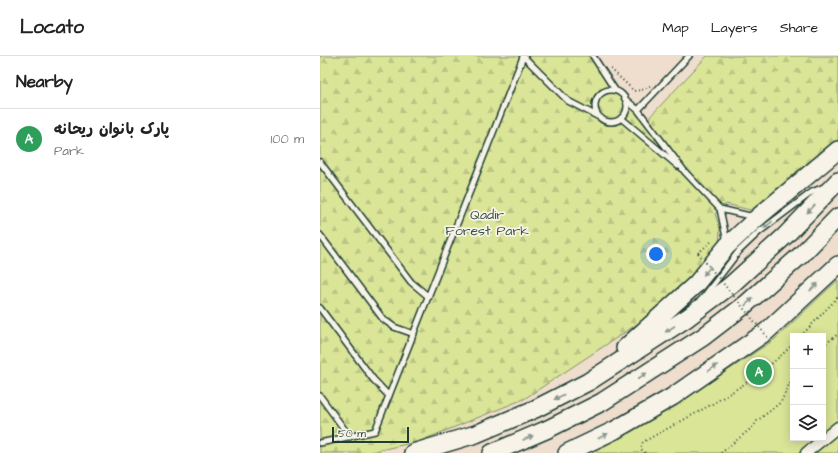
<!DOCTYPE html>
<meta charset="utf-8">
<style>
:root{--surface:#fff;--page:#f6f6f6;--text:#222;--muted:#767676;--line:#e0e0e0;--accent:#2563eb}
body{margin:0;font-family:"Architects Daughter","Playpen Sans Arabic",sans-serif;background:var(--page);color:var(--text)}
.controls{position:absolute;right:12px;bottom:12px;display:grid;overflow:hidden;border-radius:0px;box-shadow:0 2px 10px #0003}
.controls button{width:36px;height:36px;display:grid;place-items:center;padding:0;border:0;border-bottom:1px solid var(--line);background:var(--surface);color:var(--text);font:20px sans-serif}
.scale{position:absolute;left:12px;bottom:10px;width:77px;box-sizing:border-box;padding-left:4px;border:2px solid #1f3d34;border-top:0;font-size:11px;line-height:14px;white-space:nowrap;color:#1f3d34;-webkit-text-stroke:3px #f7f3e8;paint-order:stroke}
.you{position:absolute;left:336px;top:198px;width:14px;height:14px;margin:-10px;border:3px solid #fff;border-radius:50%;background:#1a73e8;box-shadow:0 0 0 6px #1a73e833}
.badge{display:grid;place-items:center;width:26px;height:26px;border-radius:50%;background:var(--accent);color:#fff;font-size:13px;font-weight:700}
.pin{position:absolute;translate:-50% -50%;border:2px solid #fff;box-shadow:0 1px 4px #0006}
.list{margin:0;padding:0;list-style:none}
h2{display:flex;justify-content:space-between;align-items:center;height:52px;margin:0;padding:0 16px;font-size:17px}
h2 small{font-size:13px;font-weight:400;color:var(--muted)}
.list li{display:grid;grid-template-columns:26px 1fr auto;gap:12px;align-items:center;box-sizing:border-box;height:60px;padding:0 16px;border-top:1px solid var(--line)}
.list b{display:block;font-size:15px;white-space:nowrap}
.list p{margin:0;font-size:13px;white-space:nowrap;color:var(--muted)}
.list em{font-size:13px;font-style:normal;color:var(--muted)}
.icon{flex:none;width:22px;height:22px;fill:none;stroke:currentColor;stroke-width:2;stroke-linecap:round;stroke-linejoin:round}
.map{position:relative;flex:none;width:518px;height:397px;overflow:hidden}
header{display:flex;align-items:center;gap:24px;box-sizing:border-box;height:56px;padding:0 20px;background:var(--surface);border-bottom:1px solid var(--line)}
header strong{font-size:19px}
nav{display:flex;gap:22px;margin-inline-start:auto;font-size:14px}
main{display:flex}
aside{flex:1;background:var(--surface)}
.map>svg:first-child{display:block}
.forest{fill:url(#forest-firs);stroke:#7c9166}
.park{fill:#dae598;stroke:#7c9166;fill-rule:evenodd}
.lines{fill:none;stroke-linecap:round;stroke-linejoin:round}
.service-casing{stroke:#1f3d34;stroke-width:8}
.minor-casing{stroke:#1f3d34;stroke-width:13}
.trunk-casing{stroke:#1f3d34;stroke-width:20}
.path{stroke:#1f3d34;stroke-width:2;stroke-dasharray:1 3;stroke-linecap:butt}
.service{stroke:#f7f3e8;stroke-width:5}
.minor{stroke:#f7f3e8;stroke-width:10}
.trunk{stroke:#f7f3e8;stroke-width:17}
.path-bridge{stroke:#1f3d34;stroke-width:2;stroke-dasharray:1 3;stroke-linecap:butt}
.oneway{fill:#8b988e}
.labels{text-anchor:middle;dominant-baseline:central;stroke-width:3.5;stroke-linejoin:round;paint-order:stroke}
.park-label{font-size:14px;fill:#3b5643;stroke:#f7f3e8}
</style>
<header>
<strong>Locato</strong>
<nav><a>Map</a><a>Layers</a><a>Share</a></nav>
</header>
<main>
<aside>
<h2>Nearby<small></small></h2>
<ul class="list">
<li><span class="badge" style="background:#2e9e5b">A</span><div><b>پارک بانوان ریحانه</b><p>Park</p></div><em>100 m</em></li>
</ul>
</aside>
<div class="map">
<svg width="518" height="397" viewBox="0 0 518 397">
<defs>
<pattern id="forest-firs" width="22" height="20" patternUnits="userSpaceOnUse"><rect width="22" height="20" fill="#dae598"/><path d="M5 1l3.5 6h-7zM16 11l3.5 6h-7z" fill="#bbc584"/></pattern>
</defs>
<rect width="100%" height="100%" fill="#efdecd"/>
<filter id="ink" filterUnits="userSpaceOnUse"><feTurbulence type="fractalNoise" baseFrequency=".025" numOctaves="2"/><feDisplacementMap in="SourceGraphic" scale="8" xChannelSelector="R" yChannelSelector="G"/><feConvolveMatrix kernelMatrix="1 2 1 2 8 2 1 2 1" color-interpolation-filters="sRGB"/></filter>
<g filter="url(#ink)">
<path class="forest" d="M 0,0 L 273,0 L 325,66 L 387,0 L 518,0 L 518,86 L 439,153 L 430,154 L 406,148 L 395,158 L 400,172 L 399,191 L 365,233 L 337,255 L 204,343 L 100,385 L 47,397 L 0,397 Z"/>
<path class="park" d="M 518,224 L 518,397 L 278,397 L 276,395 L 356,349 L 455,283 ZM 473,280 L 503,280 L 503,382 L 473,382 Z"/>
<g class="lines">
<g class="service-casing">
<path id="service" d="M 203,0 L 248,45 L 281,62
M 273,0 L 295,34
M275 50a16 16 0 1 1 32 0a16 16 0 1 1-32 0Z
M 305,43 L 318,54 L 365,116 L 400,153 L 407,186
M 318,54 L 369,0
M 301,62 L 358,110
M 0,106 L 91,226 L 109,241
M 400,153 L 434,161
M 0,179 L 63,263 L 74,271 L 94,278
M 382,243 L 419,195 L 439,176 L 492,136 L 504,131
M 0,252 L 53,323 L 69,340
M 0,340 L 30,381
M 0,387 L 55,375 L 203,1"/>
</g>
<g class="minor-casing">
<path id="minor" d="M 486,397 L 518,371"/>
</g>
<g class="trunk-casing">
<path id="trunk" d="M 305,292 L 376,228 L 407,190 L 437,162 L 518,94
M 93,397 L 156,378 L 215,353 L 268,326 L 367,262 L 411,229 L 465,180 L 518,125
M 172,397 L 228,373 L 282,346 L 383,281 L 426,248 L 481,199 L 518,161
M 247,397 L 295,374 L 352,341 L 447,275 L 518,209"/>
</g>
<path class="path" d="M 291,13 L 314,35 L 322,34 L 330,30
M 378,197 L 392,185
M 481,280 L 518,241
M 503,290 L 518,278
M 325,397 L 321,393 L 321,389 L 323,386 C 375,357 431,331 473,288
M 401,397 L 434,370 L 437,365 L 461,346 L 473,320"/>
<use href="#service" class="service"/>
<use href="#minor" class="minor"/>
<use href="#trunk" class="trunk"/>
<path class="path-bridge" d="M 378,197 L 449,283"/>
</g>
<defs><path id="oneway-solid" d="M-6-.8H1V-3.2L6.5 0L1 3.2V.8H-6Z"/></defs>
<g class="oneway">
<use href="#oneway-solid" transform="translate(491 153) rotate(134)"/>
<use href="#oneway-solid" transform="translate(448 169) rotate(141)"/>
<use href="#oneway-solid" transform="translate(387 215) rotate(129)"/>
<use href="#oneway-solid" transform="translate(494 231) rotate(-43)"/>
<use href="#oneway-solid" transform="translate(429 246) rotate(-41)"/>
<use href="#oneway-solid" transform="translate(350 273) rotate(147)"/>
<use href="#oneway-solid" transform="translate(393 312) rotate(-35)"/>
<use href="#oneway-solid" transform="translate(322 320) rotate(-33)"/>
<use href="#oneway-solid" transform="translate(239 341) rotate(152)"/>
<use href="#oneway-solid" transform="translate(283 380) rotate(-26)"/>
<use href="#oneway-solid" transform="translate(208 382) rotate(-23)"/>
</g>
</g>
<g class="labels">
<g class="park-label">
<text x="167" y="159">Qadir<tspan x="167" dy="16">Forest Park</tspan></text>
</g>
</g>
</svg>
<div class="controls">
<button>+</button>
<button>−</button>
<button><svg class="icon" aria-label="layers" viewBox="0 0 24 24"><path d="M12 4l9 5-9 5-9-5zM3 14l9 5 9-5"/></svg></button>
</div>
<div class="scale">50 m</div>
<div class="you"></div>
<div class="pin badge" style="left:439px;top:316px;background:#2e9e5b">A</div>
</div>
</main>
